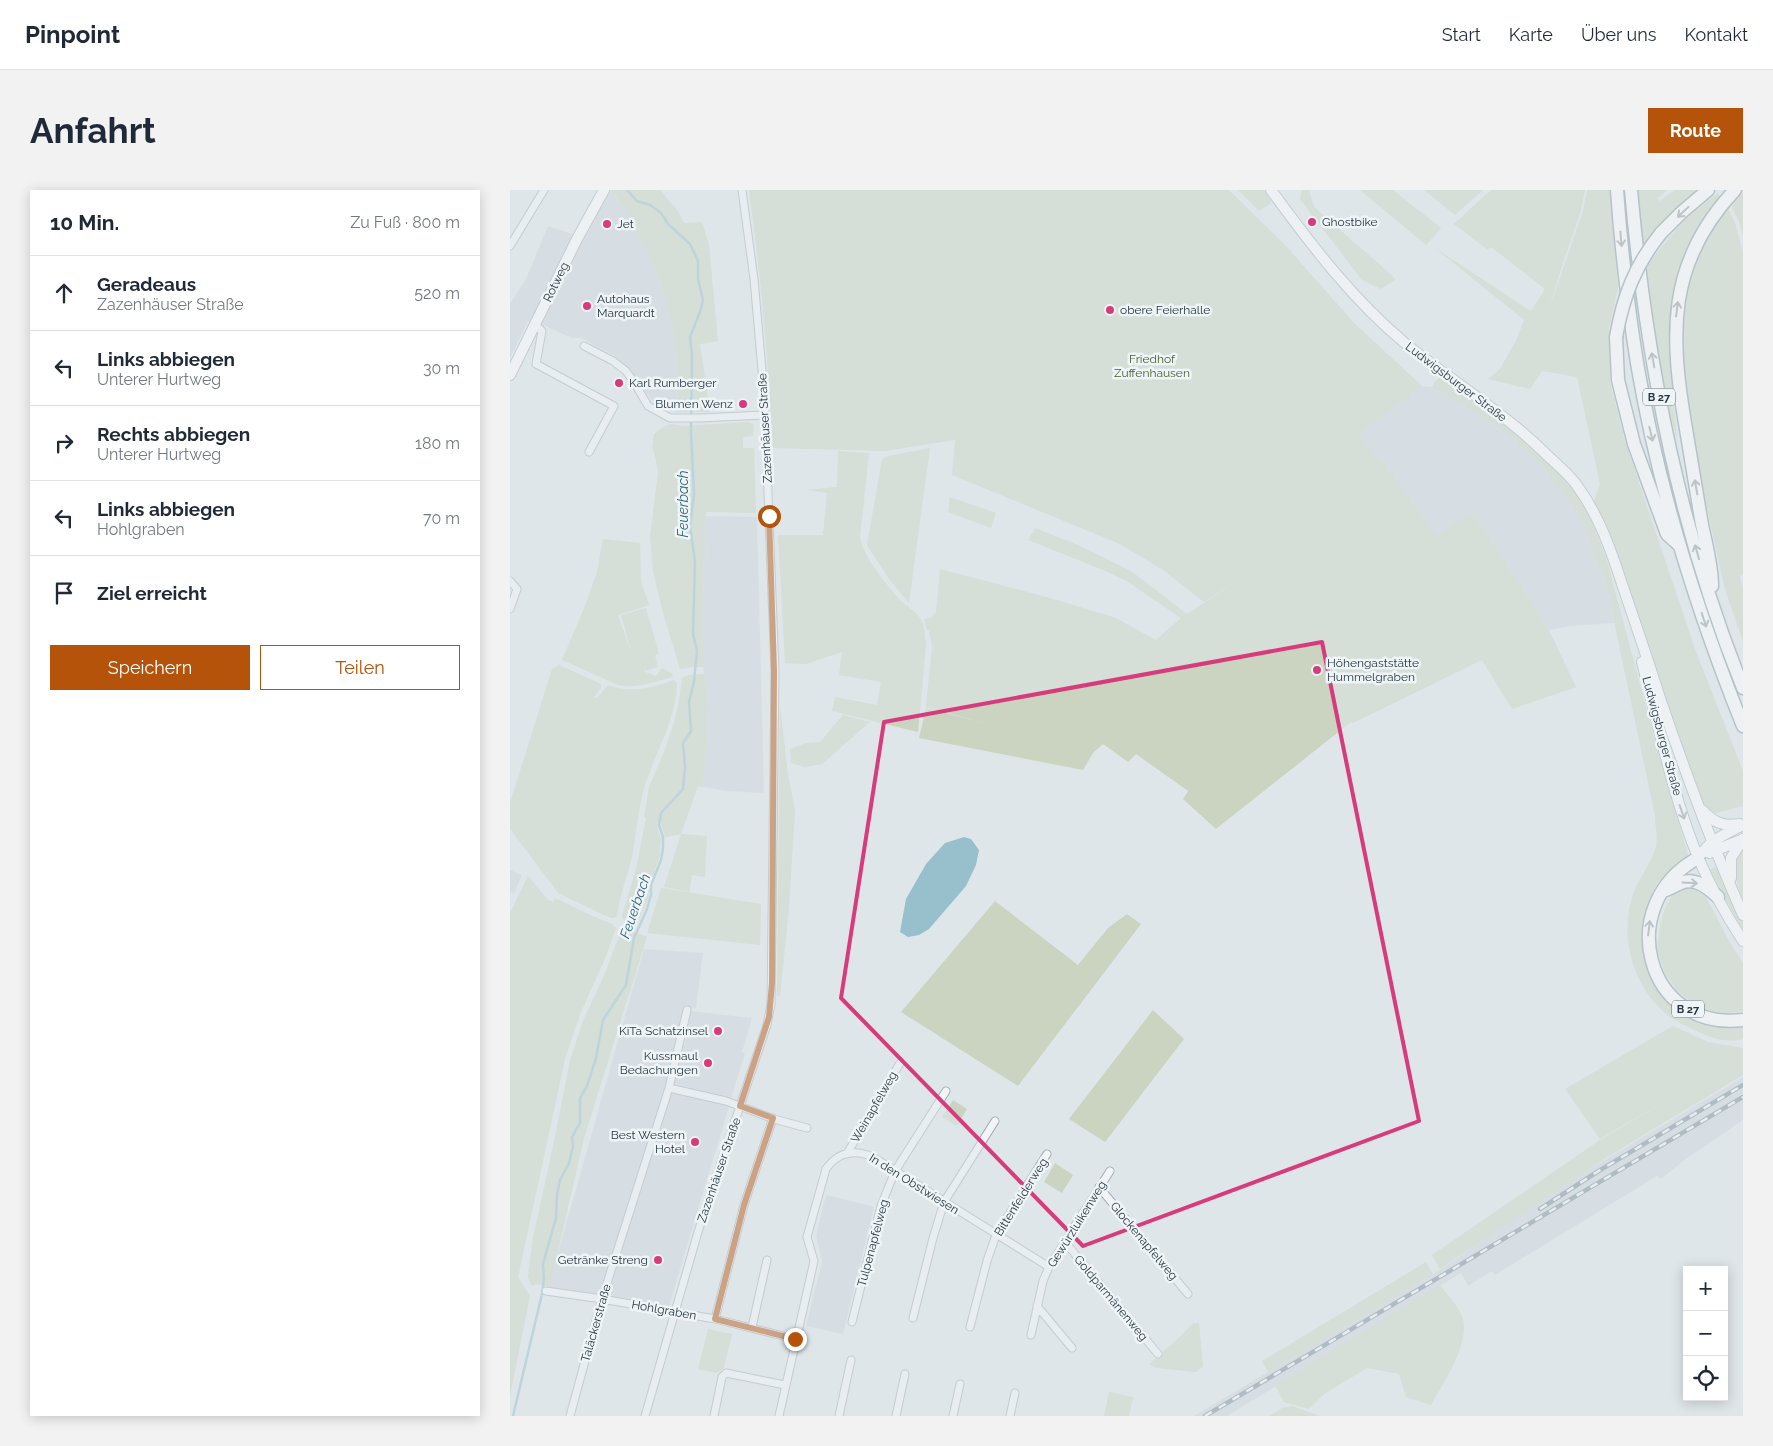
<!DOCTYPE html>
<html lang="de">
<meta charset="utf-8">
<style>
:root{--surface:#fff;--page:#f2f2f3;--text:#1f2937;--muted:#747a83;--line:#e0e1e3;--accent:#b45309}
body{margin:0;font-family:Raleway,sans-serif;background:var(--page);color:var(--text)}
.controls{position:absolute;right:15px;bottom:15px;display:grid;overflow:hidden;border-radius:0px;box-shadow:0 2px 12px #0003}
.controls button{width:45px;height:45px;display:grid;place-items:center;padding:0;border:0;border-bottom:1px solid var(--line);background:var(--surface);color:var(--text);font:25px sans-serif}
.stop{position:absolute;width:15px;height:15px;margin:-11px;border:4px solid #b45309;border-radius:50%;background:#fff}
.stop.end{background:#b45309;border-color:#fff;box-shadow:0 1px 5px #0008}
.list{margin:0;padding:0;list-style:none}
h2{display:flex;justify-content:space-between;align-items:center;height:65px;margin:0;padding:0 20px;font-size:21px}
h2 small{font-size:16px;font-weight:400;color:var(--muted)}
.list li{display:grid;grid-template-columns:32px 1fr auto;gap:15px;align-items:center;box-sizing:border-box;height:75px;padding:0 20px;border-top:1px solid var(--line)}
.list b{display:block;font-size:19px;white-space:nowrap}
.list p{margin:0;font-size:16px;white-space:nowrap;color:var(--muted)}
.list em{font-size:16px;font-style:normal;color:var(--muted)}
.actions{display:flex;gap:10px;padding:15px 20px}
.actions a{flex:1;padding:11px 0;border:1px solid var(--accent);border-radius:0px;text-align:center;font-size:18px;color:var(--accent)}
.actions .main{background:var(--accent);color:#fff}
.icon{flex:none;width:28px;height:28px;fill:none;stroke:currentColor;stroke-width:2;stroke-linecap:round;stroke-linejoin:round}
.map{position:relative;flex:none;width:1233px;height:1226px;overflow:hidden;border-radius:0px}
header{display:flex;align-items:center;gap:30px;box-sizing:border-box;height:70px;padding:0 25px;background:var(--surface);border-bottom:1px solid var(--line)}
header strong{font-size:24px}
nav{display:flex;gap:28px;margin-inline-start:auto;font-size:18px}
.intro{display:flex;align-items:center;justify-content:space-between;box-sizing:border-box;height:120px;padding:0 30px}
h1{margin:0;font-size:35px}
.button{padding:12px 22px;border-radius:0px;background:var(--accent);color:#fff;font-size:18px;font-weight:700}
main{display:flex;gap:30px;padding:0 30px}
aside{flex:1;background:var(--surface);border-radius:0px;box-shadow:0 2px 12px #0003}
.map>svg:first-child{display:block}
.built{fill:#cdd6dc}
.green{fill:#cad4c0}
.water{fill:#98bfcc}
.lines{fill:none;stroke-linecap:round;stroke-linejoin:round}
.stream{stroke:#98bfcc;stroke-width:2.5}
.street-casing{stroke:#a4aeb4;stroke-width:9}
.secondary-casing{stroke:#a4aeb4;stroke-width:12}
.highway-casing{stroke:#8698a1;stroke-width:15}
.street{stroke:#f2f5f8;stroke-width:7}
.secondary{stroke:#fff;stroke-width:10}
.highway{stroke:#fff;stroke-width:12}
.rail-casing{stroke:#788a94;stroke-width:4.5}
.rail{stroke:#eff4f7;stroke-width:2.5;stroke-dasharray:8;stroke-linecap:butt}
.highway-bridge-casing{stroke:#8698a1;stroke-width:15;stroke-linecap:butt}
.highway-bridge{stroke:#fff;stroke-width:12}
.oneway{stroke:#939ca0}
.route{stroke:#b45309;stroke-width:6}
.marked{fill:none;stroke:#d83b7b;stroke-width:4;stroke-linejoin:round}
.poi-dot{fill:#d83b7b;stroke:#eff4f7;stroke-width:2}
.labels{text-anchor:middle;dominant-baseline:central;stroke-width:5;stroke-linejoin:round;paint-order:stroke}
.shield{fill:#eff4f7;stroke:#637078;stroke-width:1}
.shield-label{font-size:11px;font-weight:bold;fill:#273842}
.poi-label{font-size:12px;fill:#273842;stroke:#eff4f7;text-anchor:start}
.street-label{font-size:12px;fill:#273842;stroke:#eff4f7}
.park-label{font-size:12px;fill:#475f33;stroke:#eff4f7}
.water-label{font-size:14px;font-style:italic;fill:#2e6379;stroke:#eff4f7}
</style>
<header>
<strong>Pinpoint</strong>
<nav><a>Start</a><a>Karte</a><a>Über uns</a><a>Kontakt</a></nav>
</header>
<div class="intro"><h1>Anfahrt</h1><a class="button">Route</a></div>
<main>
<aside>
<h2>10 Min.<small>Zu Fuß · 800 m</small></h2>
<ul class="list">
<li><svg class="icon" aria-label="ahead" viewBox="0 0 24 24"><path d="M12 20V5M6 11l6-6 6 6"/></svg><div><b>Geradeaus</b><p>Zazenhäuser Straße</p></div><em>520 m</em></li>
<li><svg class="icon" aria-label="left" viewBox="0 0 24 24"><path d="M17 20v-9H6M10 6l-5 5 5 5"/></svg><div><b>Links abbiegen</b><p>Unterer Hurtweg</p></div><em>30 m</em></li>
<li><svg class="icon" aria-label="right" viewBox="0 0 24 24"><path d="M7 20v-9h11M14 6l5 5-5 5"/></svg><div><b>Rechts abbiegen</b><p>Unterer Hurtweg</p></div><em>180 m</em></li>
<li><svg class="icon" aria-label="left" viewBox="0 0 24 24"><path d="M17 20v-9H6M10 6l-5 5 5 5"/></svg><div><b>Links abbiegen</b><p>Hohlgraben</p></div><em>70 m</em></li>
<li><svg class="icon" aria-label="arrive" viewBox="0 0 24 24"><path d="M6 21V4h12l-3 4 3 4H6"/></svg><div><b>Ziel erreicht</b></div></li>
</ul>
<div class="actions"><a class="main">Speichern</a><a>Teilen</a></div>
</aside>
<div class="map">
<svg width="1233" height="1226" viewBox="0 0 1233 1226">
<rect width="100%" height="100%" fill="#dfe6ea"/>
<path class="built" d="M 100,1 L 115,18 L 125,35 L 150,90 L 164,144 L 168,195 L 167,222 L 160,221 L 145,213 L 137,204 L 128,190 L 105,166 L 71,148 L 62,148 L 33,135 L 18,131 L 0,168 L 0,114 L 16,89 L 38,36 L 74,48 Z
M 912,196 L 922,197 L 984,234 L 1030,273 L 1050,297 L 1069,324 L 1097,398 L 1104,433 L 1059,436 L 1039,440 L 980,348 L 962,323 L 927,347 L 872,270 L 870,271 L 847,243 Z
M 195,326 L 247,327 L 254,603 L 217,601 L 193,597 L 198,517 L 193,477 L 193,416 Z
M 0,680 L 12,685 L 4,704 L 0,702 Z
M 134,759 L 193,763 L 186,818 L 180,819 L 172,854 L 177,855 L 175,854 L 180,821 L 242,828 L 232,862 L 235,863 L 158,1119 L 36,1105 Z
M 1233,887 L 1233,930 L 1173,971 L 1151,989 L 1147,986 L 985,1085 L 982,1081 L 958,1096 L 951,1083 L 717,1226 L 684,1226 L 910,1092 L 945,1070 L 1015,1020 L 1083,977 Z
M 316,1005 L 364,1017 L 333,1144 L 296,1136 L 312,1072 L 306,1045 Z"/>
<path class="green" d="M 100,0 L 150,0 L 168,21 L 174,33 L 192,32 L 199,55 L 208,151 L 190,154 L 200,222 L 167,222 L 168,195 L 164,144 L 150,90 L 125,35 L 115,18 Z
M 239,0 L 719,0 L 776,56 L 844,133 L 912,196 L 848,244 L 870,271 L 872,270 L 927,346 L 962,323 L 980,348 L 1039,440 L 1066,497 L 1002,519 L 972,470 L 843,533 L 841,532 L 706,639 L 673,609 L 678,601 L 626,564 L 618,572 L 593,554 L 583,563 L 573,580 L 409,548 L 416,518 L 474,533 L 416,517 L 422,456 L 419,441 L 422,441 L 417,440 L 414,429 L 421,428 L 426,422 L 430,379 L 540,408 L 606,428 L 646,450 L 671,428 L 615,390 L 593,380 L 518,350 L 525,338 L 568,355 L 621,381 L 677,424 L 746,379 L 694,412 L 653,380 L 610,354 L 442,285 L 445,250 L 375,261 L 263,258 C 258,172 251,85 239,0 Z
M 728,0 L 754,0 L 761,11 L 760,14 L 749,21 Z
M 792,0 L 799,0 L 804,17 L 886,89 L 871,99 L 852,90 L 790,9 Z
M 850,0 L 883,0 L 931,38 L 916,55 Z
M 914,0 L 973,0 L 945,25 Z
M 981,0 L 1075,0 L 1071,20 L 1050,82 L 1039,119 L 1073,21 L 1077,0 L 1100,0 L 1108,97 L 1099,138 L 1100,193 L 1115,251 L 1186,462 L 1233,581 L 1233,616 L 1202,624 L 1192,613 L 1154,507 L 1103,352 L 1083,314 L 1090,294 L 1067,187 L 1032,181 L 1020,199 L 978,189 L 990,179 L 1007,149 L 1014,130 L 925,58 L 1025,124 L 1021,121 L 1035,99 L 981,57 L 978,60 L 944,34 Z
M 1127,0 L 1157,0 L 1147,9 L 1150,11 L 1165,0 L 1189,0 L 1132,60 Z
M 1208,3 L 1210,8 L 1191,35 L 1164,113 L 1160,172 L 1167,249 L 1147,175 L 1132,84 L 1145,65 L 1174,30 Z
M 1232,4 L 1233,6 L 1233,46 L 1229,32 L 1222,17 Z
M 1218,18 L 1225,33 L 1233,63 L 1233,384 L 1230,386 L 1233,400 L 1233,452 L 1214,396 L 1191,290 L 1172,181 L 1171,153 L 1176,96 L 1192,55 L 1201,40 Z
M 932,187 L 1003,238 L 1047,281 L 1075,315 L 1096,367 L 1146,554 L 1178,665 L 1147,693 L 1138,713 L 1132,734 L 1135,773 L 1149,800 L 1233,836 L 1233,849 C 1211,855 1191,843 1172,834 C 1127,812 1107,751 1123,705 C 1128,690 1143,670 1146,656 C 1148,647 1145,635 1145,626 L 1097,398 L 1069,324 L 1030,273 L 984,234 L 922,197 L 926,190 Z
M 239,232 L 244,235 L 243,246 L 233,247 L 233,258 L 244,258 L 246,323 L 197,322 L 195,326 L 193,416 L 193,477 L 182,477 L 170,479 L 153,423 L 143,381 L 140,346 L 148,283 L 146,270 L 142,256 L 144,244 L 153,237 L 161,234 L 174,236 Z
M 420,258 L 399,413 L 379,389 L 357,355 L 372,269 L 378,266 Z
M 328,261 L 359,263 L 350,348 C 355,369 376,394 390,410 C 396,416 405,421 410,428 C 415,435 415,446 416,455 L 408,542 L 322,521 L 325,507 L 367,515 L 371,492 L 329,485 L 332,462 L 296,474 L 275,473 L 268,345 L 313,345 L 317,303 L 296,300 L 327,297 Z
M 440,307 L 486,323 L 481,338 L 438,322 Z
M 93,349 L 130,353 L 131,391 L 139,415 L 108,425 L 122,465 L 111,425 L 136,418 L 149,464 L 145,465 L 148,477 L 136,481 L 134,476 L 135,482 L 146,486 L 152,478 L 163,484 L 162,487 C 144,492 126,499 108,495 L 52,470 L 75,416 L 87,382 Z
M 49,475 L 91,494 L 91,498 L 84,507 L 87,508 L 98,495 C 122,504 141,498 164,490 L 167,493 C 166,530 146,561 135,595 C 127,620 127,646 121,671 C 116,690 109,707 107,727 L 102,728 L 94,725 L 48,703 L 0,639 L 0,613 L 42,479 Z
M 194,484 L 198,517 L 193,597 L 188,596 L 171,644 L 155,647 L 151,633 L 145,631 L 147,632 L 148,641 L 151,649 L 149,669 L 140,693 L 139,707 L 126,736 L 114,730 L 112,726 L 126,679 L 136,628 L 134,627 L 139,597 L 154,562 L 165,529 L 169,511 L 172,488 L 179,485 Z
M 270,516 L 278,584 L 285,621 L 279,718 L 270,806 L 267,806 Z
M 333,525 L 360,532 L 312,574 L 295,577 L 281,573 L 280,559 L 296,553 L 310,552 Z
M 171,644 L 197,646 L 195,687 L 182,685 L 179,702 L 154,697 Z
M 1233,653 L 1233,713 L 1222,675 Z
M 1208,676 L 1233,730 L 1233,740 L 1199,680 Z
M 18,686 L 38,710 L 43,712 L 45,708 L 78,724 L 102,734 L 106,738 L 94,771 L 71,822 L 55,869 L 8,1087 L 20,1106 L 0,1206 L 0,723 Z
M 151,698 L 251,714 L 250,755 L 137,743 Z
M 1172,699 L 1183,699 L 1196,707 L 1220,753 L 1233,773 L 1233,821 L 1214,824 L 1191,818 L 1168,802 L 1155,783 L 1147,760 L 1150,736 L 1155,718 L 1162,705 Z
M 485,711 L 568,775 L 598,738 L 617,724 L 631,734 L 508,896 L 391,822 Z
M 112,739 L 117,739 L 137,747 L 74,948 L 40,1096 L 25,1094 L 24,1096 L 21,1095 L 18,1087 L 19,1076 L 23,1048 L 45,947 L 60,870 L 73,831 L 93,788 Z
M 643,820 L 674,849 L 595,952 L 559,929 Z
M 1163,836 L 1198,852 L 1233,858 L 1233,885 L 1099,966 L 930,1079 L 922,1065 L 1090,950 L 1198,886 L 1090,949 L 1055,899 Z
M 443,910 L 457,919 L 447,936 L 432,927 Z
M 545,973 L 563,985 L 552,1003 L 534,992 Z
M 916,1072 L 923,1084 L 806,1155 L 758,1182 L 752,1171 Z
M 930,1095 C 938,1106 954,1121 954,1136 C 954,1163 934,1192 921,1215 L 896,1207 L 889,1184 L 857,1178 L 814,1204 L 799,1219 L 774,1212 L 765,1195 Z
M 683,1133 L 689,1133 L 693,1176 L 686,1182 L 646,1178 L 639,1174 L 672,1145 Z
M 198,1139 L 222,1144 L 214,1178 L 207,1183 L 188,1179 Z
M 599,1202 L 623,1207 L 619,1226 L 594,1226 Z
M 782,1216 L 810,1226 L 759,1226 L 772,1218 Z"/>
<path class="water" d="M 454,647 L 461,649 L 469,660 L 466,675 L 456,696 L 419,739 L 409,745 L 398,747 L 390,742 L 396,709 L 416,674 L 435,653 Z"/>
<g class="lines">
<path class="stream" d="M 3,1226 L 32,1104 L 34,1089 L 33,1074 L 46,1028 L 47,1004 L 50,990 L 59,973 L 63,957 L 62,947 L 70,933 L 70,908 L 77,896 L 86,868 L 93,830 L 116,795 L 124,748 L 137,719 L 141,705 L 141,695 L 151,670 L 153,658 L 153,647 L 149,635 L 151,623 L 173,599 L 175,577 L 173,553 L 181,541 L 179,512 L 184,492 L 187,460 L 183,444 L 185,372 L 180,336 L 184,304 L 181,242 L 182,165 L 180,147 L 190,122 L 193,110 L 188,89 L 188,71 L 180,54 L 158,34 L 151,23 L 140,15 L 127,11 L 117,0"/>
<g class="street-casing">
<path id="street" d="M 0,56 L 34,0
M 25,135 L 32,141 L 26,174 L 104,216 L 79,262
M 74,156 L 103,171 L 116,181 L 124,192 L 138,216 L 160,228 L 190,228 L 255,225
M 0,391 L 7,399 L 0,419
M 159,898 L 216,911 L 264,929 L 297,938
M 338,962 L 390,873
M 589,997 L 678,1104
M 555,1052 L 648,1164
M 36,1101 L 92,1109 L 205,1129 L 285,1149
M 527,1116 L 562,1158
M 403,1128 L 423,1048 L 434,1012 L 485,931
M 205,1129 L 234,1015 L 263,928
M 342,1132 L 371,1016 L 385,981 L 436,901
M 242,1137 L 257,1070
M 460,1137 L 477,1071 L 486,1045 L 537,964
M 521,1145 L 533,1091 L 539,1077 L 600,981
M 60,1226 L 92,1109 L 159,898 L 177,820
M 135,1226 L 188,1042 L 257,835 L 261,814 L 265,481 L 254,203 L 244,89 L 232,0
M 204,1226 L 212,1187 L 216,1183 L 275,1195
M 269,1226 L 304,1071 L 297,1047 L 316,979 C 328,962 344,959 363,967 L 539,1077
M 329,1226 L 341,1170
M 386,1226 L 395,1184
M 443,1226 L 450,1194
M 500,1226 L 505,1203"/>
</g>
<g class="secondary-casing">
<path id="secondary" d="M 761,0 C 802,56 843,110 896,154 C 944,193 997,224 1040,268 C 1050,277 1061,286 1068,297 C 1089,326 1101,360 1112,394 C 1125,432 1138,470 1150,508 C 1175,582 1202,655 1233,725
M 0,185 L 67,49 L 94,0
M 1132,472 C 1149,537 1162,604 1188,667 C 1200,696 1216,725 1233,751
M 1192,620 C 1203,632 1213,637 1230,634
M 1199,663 L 1231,650
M 1188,668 C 1200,650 1215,644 1233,635
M 1221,688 L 1221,668 L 1233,649"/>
</g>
<g class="highway-casing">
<path id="highway" d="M 1107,0 C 1111,58 1118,116 1127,173 C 1148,297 1186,419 1233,536
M 1121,0 C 1136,170 1169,340 1233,498
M 1151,43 L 1172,22 L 1198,0
M 1106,147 L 1108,190 L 1124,254 L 1157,344 L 1169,355
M 1202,396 C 1202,373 1195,352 1191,329 C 1186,299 1181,269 1176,239 C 1160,146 1156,73 1225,0
M 1188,668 C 1103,714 1135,842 1233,830
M 1153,701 C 1160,699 1165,695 1171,693 C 1185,687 1198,698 1208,707"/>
</g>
<use href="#street" class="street"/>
<use href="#secondary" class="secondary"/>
<use href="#highway" class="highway"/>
<g class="rail-casing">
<path id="rail" d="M 1030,1019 L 1087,982 L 1233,895
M 695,1226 L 1233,907"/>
</g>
<use href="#rail" class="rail"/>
<g class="highway-bridge-casing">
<path id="highway-bridge" d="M 1106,147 C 1113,107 1125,75 1151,43"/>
</g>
<use href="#highway-bridge" class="highway-bridge"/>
</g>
<defs><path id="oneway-shaft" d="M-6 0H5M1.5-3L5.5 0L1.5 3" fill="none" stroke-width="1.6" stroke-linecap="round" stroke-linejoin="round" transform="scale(1.25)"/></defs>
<g class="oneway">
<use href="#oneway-shaft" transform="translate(1173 22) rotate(137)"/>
<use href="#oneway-shaft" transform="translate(1111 49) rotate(85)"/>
<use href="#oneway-shaft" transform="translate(1167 119) rotate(-83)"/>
<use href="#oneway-shaft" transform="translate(1143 170) rotate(-100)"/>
<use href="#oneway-shaft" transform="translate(1141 244) rotate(77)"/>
<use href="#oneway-shaft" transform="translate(1186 297) rotate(-100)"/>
<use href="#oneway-shaft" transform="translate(1187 362) rotate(-106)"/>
<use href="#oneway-shaft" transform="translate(1194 430) rotate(72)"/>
<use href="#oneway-shaft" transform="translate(1172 622) rotate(71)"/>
<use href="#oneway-shaft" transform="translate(1180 693) rotate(3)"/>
<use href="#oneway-shaft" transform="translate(1139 738) rotate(-83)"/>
</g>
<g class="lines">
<path class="route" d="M 259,326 L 264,481 L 262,793 L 259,827 L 230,916 L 263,928 L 234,1015 L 205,1129 L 285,1149"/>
</g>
<path d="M0 0H1233V1226H0ZM 812,452 L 909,931 L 573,1056 L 331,808 L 374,532 Z" fill="#dfe6ea" fill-opacity=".55" fill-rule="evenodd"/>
<path class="marked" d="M 812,452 L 909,931 L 573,1056 L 331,808 L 374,532 Z"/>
<g class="poi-dot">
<circle cx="802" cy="32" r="5"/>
<circle cx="97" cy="34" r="5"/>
<circle cx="77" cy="116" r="5"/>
<circle cx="600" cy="120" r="5"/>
<circle cx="109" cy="193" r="5"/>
<circle cx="233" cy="214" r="5"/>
<circle cx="807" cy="480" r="5"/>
<circle cx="208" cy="841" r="5"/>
<circle cx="198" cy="873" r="5"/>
<circle cx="185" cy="952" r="5"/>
<circle cx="148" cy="1070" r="5"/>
</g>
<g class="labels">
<g class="shield">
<rect x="1133" y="198.5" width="32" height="17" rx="4"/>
<rect x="1162" y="810.5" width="32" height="17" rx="4"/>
</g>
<g class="shield-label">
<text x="1149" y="207">B 27</text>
<text x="1178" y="819">B 27</text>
</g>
<g class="poi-label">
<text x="812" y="32">Ghostbike</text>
<text x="107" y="34">Jet</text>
<text x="87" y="109">Autohaus<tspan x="87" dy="14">Marquardt</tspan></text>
<text x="610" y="120">obere Feierhalle</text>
<text x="119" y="193">Karl Rumberger</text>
<text x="223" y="214" text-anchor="end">Blumen Wenz</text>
<text x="817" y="473">Höhengaststätte<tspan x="817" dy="14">Hummelgraben</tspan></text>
<text x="198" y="841" text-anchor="end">KiTa Schatzinsel</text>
<text x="188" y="866" text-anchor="end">Kussmaul<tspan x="188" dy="14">Bedachungen</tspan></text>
<text x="175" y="945" text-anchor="end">Best Western<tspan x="175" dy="14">Hotel</tspan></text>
<text x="138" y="1070" text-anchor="end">Getränke Streng</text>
</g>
<g class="street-label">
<text transform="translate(46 92) rotate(-64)">Rotweg</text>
<text transform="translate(946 192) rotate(37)">Ludwigsburger Straße</text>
<text transform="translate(255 238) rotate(-93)">Zazenhäuser Straße</text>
<text transform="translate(1152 546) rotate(75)">Ludwigsburger Straße</text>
<text transform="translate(364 917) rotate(-60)">Weinapfelweg</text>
<text transform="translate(209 980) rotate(-71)">Zazenhäuser Straße</text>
<text transform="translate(404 994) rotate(32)">In den Obstwiesen</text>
<text transform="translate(511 1007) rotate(-58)">Bittenfelderweg</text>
<text transform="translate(567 1034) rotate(-58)">Gewürzluikenweg</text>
<text transform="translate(634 1051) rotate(50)">Glockenapfelweg</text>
<text transform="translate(363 1053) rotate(-75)">Tulpenapfelweg</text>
<text transform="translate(601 1108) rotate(50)">Goldparmänenweg</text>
<text transform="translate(154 1120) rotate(10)">Hohlgraben</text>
<text transform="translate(86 1133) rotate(-74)">Taläckerstraße</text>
</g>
<g class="park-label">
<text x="642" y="169">Friedhof<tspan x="642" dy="14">Zuffenhausen</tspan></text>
</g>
<g class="water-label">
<text transform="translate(173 314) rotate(-90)">Feuerbach</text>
<text transform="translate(125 716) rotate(-71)">Feuerbach</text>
</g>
</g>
</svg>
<div class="controls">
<button>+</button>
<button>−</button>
<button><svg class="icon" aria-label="locate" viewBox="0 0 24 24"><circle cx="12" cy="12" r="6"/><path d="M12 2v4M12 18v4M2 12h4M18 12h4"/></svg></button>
</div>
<div class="stop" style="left:259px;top:326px"></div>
<div class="stop end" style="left:285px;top:1149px"></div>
</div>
</main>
